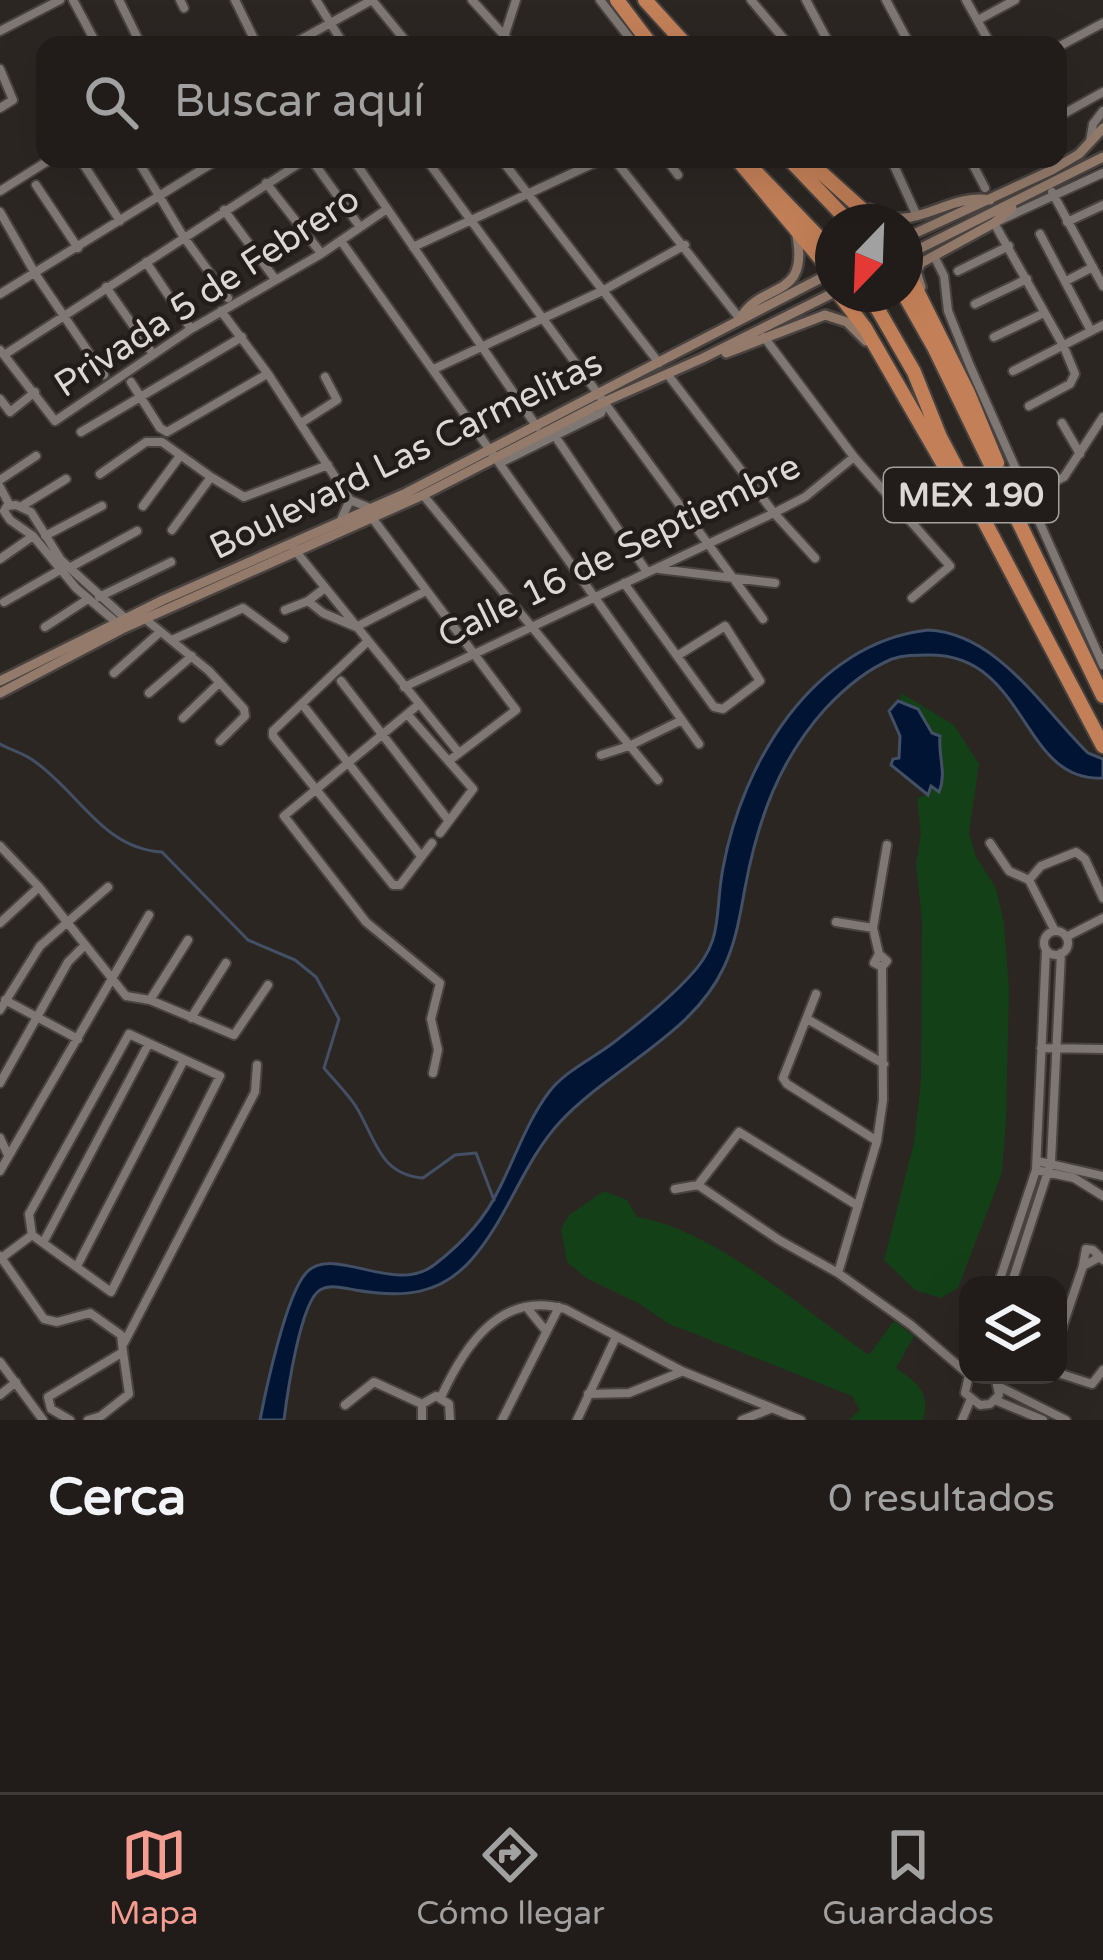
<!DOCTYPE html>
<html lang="es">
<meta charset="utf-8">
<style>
:root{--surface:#211c1a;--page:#292523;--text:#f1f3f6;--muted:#a2a1a2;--line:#3e3a39;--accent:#f59c90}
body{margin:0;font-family:"Varela Round",sans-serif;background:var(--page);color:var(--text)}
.controls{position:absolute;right:36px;bottom:36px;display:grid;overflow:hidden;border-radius:24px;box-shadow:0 12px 48px #0002}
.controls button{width:108px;height:108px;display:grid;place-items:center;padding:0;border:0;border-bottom:3px solid var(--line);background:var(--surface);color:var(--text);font:60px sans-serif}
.compass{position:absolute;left:815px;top:204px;width:108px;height:108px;border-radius:50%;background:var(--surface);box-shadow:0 12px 48px #0002;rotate:203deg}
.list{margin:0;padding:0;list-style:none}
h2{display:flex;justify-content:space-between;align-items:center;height:156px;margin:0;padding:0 48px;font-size:51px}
h2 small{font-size:39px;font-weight:400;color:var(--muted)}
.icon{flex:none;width:66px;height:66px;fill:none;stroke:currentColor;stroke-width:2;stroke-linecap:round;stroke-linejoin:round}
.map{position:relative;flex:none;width:1103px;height:1420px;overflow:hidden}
.search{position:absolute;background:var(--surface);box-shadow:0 12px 48px #0002;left:36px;right:36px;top:36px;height:132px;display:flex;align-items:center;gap:30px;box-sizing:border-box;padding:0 42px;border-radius:24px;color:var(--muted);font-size:45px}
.sheet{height:372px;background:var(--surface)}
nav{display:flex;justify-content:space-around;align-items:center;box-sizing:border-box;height:168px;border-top:3px solid var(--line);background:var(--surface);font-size:33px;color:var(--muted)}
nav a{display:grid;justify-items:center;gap:6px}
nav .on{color:var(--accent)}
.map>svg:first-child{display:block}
.green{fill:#134017}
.water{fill:#011434;stroke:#424f65;stroke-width:3}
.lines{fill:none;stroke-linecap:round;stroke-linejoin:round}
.stream{stroke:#424f65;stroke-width:3}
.street-casing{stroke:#484341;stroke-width:12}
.secondary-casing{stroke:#484341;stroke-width:14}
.highway-casing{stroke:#484341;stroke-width:18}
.street{stroke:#7e7773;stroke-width:8}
.secondary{stroke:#937a6b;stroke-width:9}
.highway{stroke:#c38058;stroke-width:14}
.labels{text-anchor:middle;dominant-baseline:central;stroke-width:9;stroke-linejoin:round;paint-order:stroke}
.shield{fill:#221d1a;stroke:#a4a09e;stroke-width:3}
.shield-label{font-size:33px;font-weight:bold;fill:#dbd8d6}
.street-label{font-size:36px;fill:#dbd8d6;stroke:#221d1a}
</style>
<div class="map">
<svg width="1103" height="1420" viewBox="0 0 1103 1420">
<rect width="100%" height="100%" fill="#2c2623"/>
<path class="green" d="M 901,693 L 954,725 L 979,764 L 969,833 L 976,857 L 996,888 L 1004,924 L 1009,989 L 1006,1119 L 1002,1173 L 958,1288 L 941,1298 L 915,1290 L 884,1260 L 914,1143 L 921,1081 L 922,920 L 916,864 L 921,834 L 917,798 L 930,794 L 931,786 L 940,791 C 945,771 938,756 940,736 L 932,733 L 918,709 L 900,701 Z
M 604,1191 L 627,1200 L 637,1217 C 716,1230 803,1310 869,1355 L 894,1321 L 914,1336 L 896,1368 C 917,1382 931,1393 923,1420 L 849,1420 L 860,1410 L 852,1396 L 667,1323 L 640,1304 L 586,1278 L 567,1262 L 561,1229 L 569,1215 Z"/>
<path class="water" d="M 928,630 C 997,633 1042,708 1088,753 L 1103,759 L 1103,778 C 1020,783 1028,653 928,655 C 915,655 904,655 892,659 C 868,669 844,689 826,708 C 779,760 758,819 745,888 C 740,915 736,942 724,967 C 693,1035 610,1068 560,1122 C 523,1162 508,1218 472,1259 C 440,1296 402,1298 355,1290 C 345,1288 330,1284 320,1290 C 300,1302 287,1396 284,1420 L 260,1420 C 266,1389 286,1295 306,1273 C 332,1243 394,1296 434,1265 C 460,1245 485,1219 499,1189 C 515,1158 527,1121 549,1092 C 565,1071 592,1059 613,1043 C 639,1023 667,1001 689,977 C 725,940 714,914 723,868 C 742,763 813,643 928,630 Z
M 898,701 L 918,709 L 932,733 L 940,736 C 938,756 947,773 939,792 L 931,786 L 928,795 L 891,765 L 893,759 L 899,758 L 900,736 L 889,711 Z"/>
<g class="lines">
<path class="stream" d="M 0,744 C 11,750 25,754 34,761 C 79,792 103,849 162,852 L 248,940 L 295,960 L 316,977 L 339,1019 L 324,1068 C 334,1080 346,1092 355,1105 C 376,1138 378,1174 423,1178 L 455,1155 L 476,1153 L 494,1200"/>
<g class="street-casing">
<path id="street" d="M 73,0 L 97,45
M 119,0 L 141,45
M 180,0 L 184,8
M 235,0 L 257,45
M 316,0 L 344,45
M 372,0 L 409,45
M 472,0 L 513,45
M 600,0 L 635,45
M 751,0 L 789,45
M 806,0 L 830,45
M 886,0 L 910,45
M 966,0 L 991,45
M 978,20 L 1015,0
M 0,31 L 60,0
M 505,34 L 516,0
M 291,45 L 372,0
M 1058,47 L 1103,23
M 0,69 L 13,100 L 0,108
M 1058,117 L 1103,92
M 1090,141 L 1093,124 L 1103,111
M 80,159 L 120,221
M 137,159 L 183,236 L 228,298
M 311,159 L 360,227
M 353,159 L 537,427
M 426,159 L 763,619
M 501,159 L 659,363
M 614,159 L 740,319
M 666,159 L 678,175
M 891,159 L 917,216
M 970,159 L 985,188
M 266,183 L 321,253
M 36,185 L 78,248
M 0,191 L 51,159
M 1052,192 L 1103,286
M 224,210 L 275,279
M 0,212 L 36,275 L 104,375
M 1067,222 L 1103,205
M 1040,234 L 1091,331
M 341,241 L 699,744
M 413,247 L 603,159
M 934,256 L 944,276 L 948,311 L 970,366 L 1103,665
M 146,262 L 191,329
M 958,271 L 1009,246
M 1066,281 L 1093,267
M 106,287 L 153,354
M 0,294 L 219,159
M 975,304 L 1027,279
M 221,311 L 268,374 L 350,500
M 764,337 L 854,457 L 950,566 L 912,598
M 994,337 L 1044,313
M 0,350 L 55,421 L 191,329 L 321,254 L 387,209
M 4,355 L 306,159
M 434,369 L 602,291 L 685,245
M 1013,371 L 1103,325
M 668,375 L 774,513 L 815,558
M 131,382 L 160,428 L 167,432 L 267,374
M 0,399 L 10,412 L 35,392
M 1029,406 L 1070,384 L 1075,374 L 1064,347 L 994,223 L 1103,173
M 301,423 L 337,400 L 325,377
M 1062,423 L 1080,454
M 81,432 L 242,337
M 555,436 L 647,572
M 498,458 L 504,461 L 601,413 L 606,401
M 100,474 L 146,442 L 162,442 L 211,477 L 172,530
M 211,477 L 244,497 L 328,465
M 0,480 L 36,456
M 0,487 L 9,504
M 423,495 L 658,780
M 1028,495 L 1064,477 L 1103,417
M 22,506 L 66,479
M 143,506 L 180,456
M 373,519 L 516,710 L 450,760
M 340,522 L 350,500 L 370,508
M 45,536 L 102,506
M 294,549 L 459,753
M 0,559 L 33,536
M 69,568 L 137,531
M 659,569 L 775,583
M 624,583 L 714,707 L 723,709 L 760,681 L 725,626 L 677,656
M 99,597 L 171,562
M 308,601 L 323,613 L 356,627 L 426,591
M 4,602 L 60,570
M 285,610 L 308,601 L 325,588
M 144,618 L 209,671 L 244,709 L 245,716 L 220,741
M 117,623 L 76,588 L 33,536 L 10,520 L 4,511 L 7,506 L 16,505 L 31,512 L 61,560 L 126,619
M 45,627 L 88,599
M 172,640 L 243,608 L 284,638
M 368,641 L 273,731 L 273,736 L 393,885 L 400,885 L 432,843
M 114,673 L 160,632
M 341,681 L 449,821
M 404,687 L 774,513 L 805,497 L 854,457
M 149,693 L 192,656
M 302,704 L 421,856
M 418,705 L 284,816 L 366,922 L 440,983 L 431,1019 L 438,1050 L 433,1073
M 408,715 L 473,789 L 440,833
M 183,718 L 218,684
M 601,755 L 629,746 L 682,720
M 990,843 L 1009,871 L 1029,880
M 0,846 L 39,887 L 126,996 L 150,1000 L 234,1035 L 268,985
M 1029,880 L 1041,866 L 1076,852 L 1085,859 L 1103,898
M 1029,880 L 1055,931
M 836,922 L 873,928
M 0,923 L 39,887
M1044 943a12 12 0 1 1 24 0a12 12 0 1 1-24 0Z
M 1066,937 L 1103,918
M 879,954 L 873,928 L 887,845
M 816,994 L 783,1078 L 787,1084 L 877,1141
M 5,1000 L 78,1039
M 150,1000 L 188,940
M 0,1010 L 40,946 L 108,887
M 191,1018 L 226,963
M 809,1020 L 884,1064
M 129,1034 L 220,1076 L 111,1292 L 32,1235 L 29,1214 Z
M 1041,1048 L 1103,1049
M 0,1083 L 68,962 L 85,945
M 739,1132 L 858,1206
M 0,1138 L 7,1153
M 1037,1161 L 1103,1176
M 1036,1170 L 1074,1178 L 1103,1196
M 0,1171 L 149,915
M 698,1185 L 779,1240 L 838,1273 L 911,1325 L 968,1374
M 698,1185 L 739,1132
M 675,1189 L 698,1185
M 43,1243 L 149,1043
M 0,1256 L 44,1319 L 57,1322 L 90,1313 L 121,1335 L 123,1352 L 48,1397 L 51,1409 L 70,1420
M 0,1259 L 32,1235
M 1083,1265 L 1086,1249 L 1093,1250 L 1103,1260
M 77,1266 L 184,1060
M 838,1273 L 877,1141 L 883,1100 L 882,967 L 887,961 L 879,954 L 874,963 L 882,967
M 998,1285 L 1036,1170 L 1046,950
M 1011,1285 L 1051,1162 L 1061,953
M 528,1309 L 546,1331
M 1058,1340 L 1083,1266 L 1098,1258
M 124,1343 L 255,1092 L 257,1065
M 0,1362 L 43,1420
M 1058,1373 L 1092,1384 L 1103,1370
M 969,1375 L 965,1393 L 980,1405 L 990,1404 L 999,1395 L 995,1375
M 1000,1387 L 1066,1420
M 588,1394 L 629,1393 L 681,1372
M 0,1395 L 16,1382
M 441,1397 C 464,1347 500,1290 565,1309 L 682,1371 L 801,1420
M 995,1400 L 1043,1420
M 345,1405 L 374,1382 L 422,1404
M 88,1420 L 101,1416 L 129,1394 L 123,1352
M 422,1420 L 422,1404 L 436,1396 L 449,1404 L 450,1420
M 502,1420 L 559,1307
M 577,1420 L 615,1339
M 742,1420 L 770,1409
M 962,1420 L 970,1401"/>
</g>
<g class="secondary-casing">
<path id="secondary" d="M 869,209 C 913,237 946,192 990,200
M 905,238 L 1052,170 L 1079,154 L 1103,128
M 905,256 L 1103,157
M 921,287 L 916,271 L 921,263 L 994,223 L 1012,208
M 741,317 C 764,280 811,301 796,231
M 726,353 L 825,315 L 847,322 L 866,341
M 0,681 L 163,600 L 406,493 L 829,274
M 0,693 L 122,629 L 423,495 L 606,401 L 703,358 L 833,293"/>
</g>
<g class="highway-casing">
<path id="highway" d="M 617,0 L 651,45
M 645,0 L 686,45
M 737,159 L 825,264 L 833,282
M 789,159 L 849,222
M 806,159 L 876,222
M 755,171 L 833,252
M 905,267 L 968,393 L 997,463
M 839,294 L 865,328 L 967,505
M 869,294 L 914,372 L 940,437 L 1103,746
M 904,294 L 934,347 L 1103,696"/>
</g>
<use href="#street" class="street"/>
<use href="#secondary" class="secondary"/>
<use href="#highway" class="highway"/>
</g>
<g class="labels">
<rect class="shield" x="884" y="468" width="174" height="54" rx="9"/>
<g class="shield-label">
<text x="971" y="495">MEX 190</text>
</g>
<g class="street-label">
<text transform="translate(207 292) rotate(-33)">Privada 5 de Febrero</text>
<text transform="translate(406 455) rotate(-26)">Boulevard Las Carmelitas</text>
<text transform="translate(619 551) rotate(-26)">Calle 16 de Septiembre</text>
</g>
</g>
</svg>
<div class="controls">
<button><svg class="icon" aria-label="layers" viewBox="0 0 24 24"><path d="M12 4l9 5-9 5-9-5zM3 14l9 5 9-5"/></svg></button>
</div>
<svg class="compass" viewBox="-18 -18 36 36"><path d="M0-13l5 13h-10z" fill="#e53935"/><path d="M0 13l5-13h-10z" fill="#a2a1a2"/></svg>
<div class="search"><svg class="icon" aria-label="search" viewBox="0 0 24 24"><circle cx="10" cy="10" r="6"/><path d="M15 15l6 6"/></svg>Buscar aquí</div>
</div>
<section class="sheet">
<h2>Cerca<small>0 resultados</small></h2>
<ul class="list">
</ul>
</section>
<nav>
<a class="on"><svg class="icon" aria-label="map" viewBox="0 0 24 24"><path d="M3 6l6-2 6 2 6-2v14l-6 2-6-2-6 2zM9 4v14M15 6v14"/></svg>Mapa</a>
<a><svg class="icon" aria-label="directions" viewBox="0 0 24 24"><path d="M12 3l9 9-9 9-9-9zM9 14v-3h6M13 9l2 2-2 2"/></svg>Cómo llegar</a>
<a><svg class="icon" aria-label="saved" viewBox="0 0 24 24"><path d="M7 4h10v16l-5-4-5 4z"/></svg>Guardados</a>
</nav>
